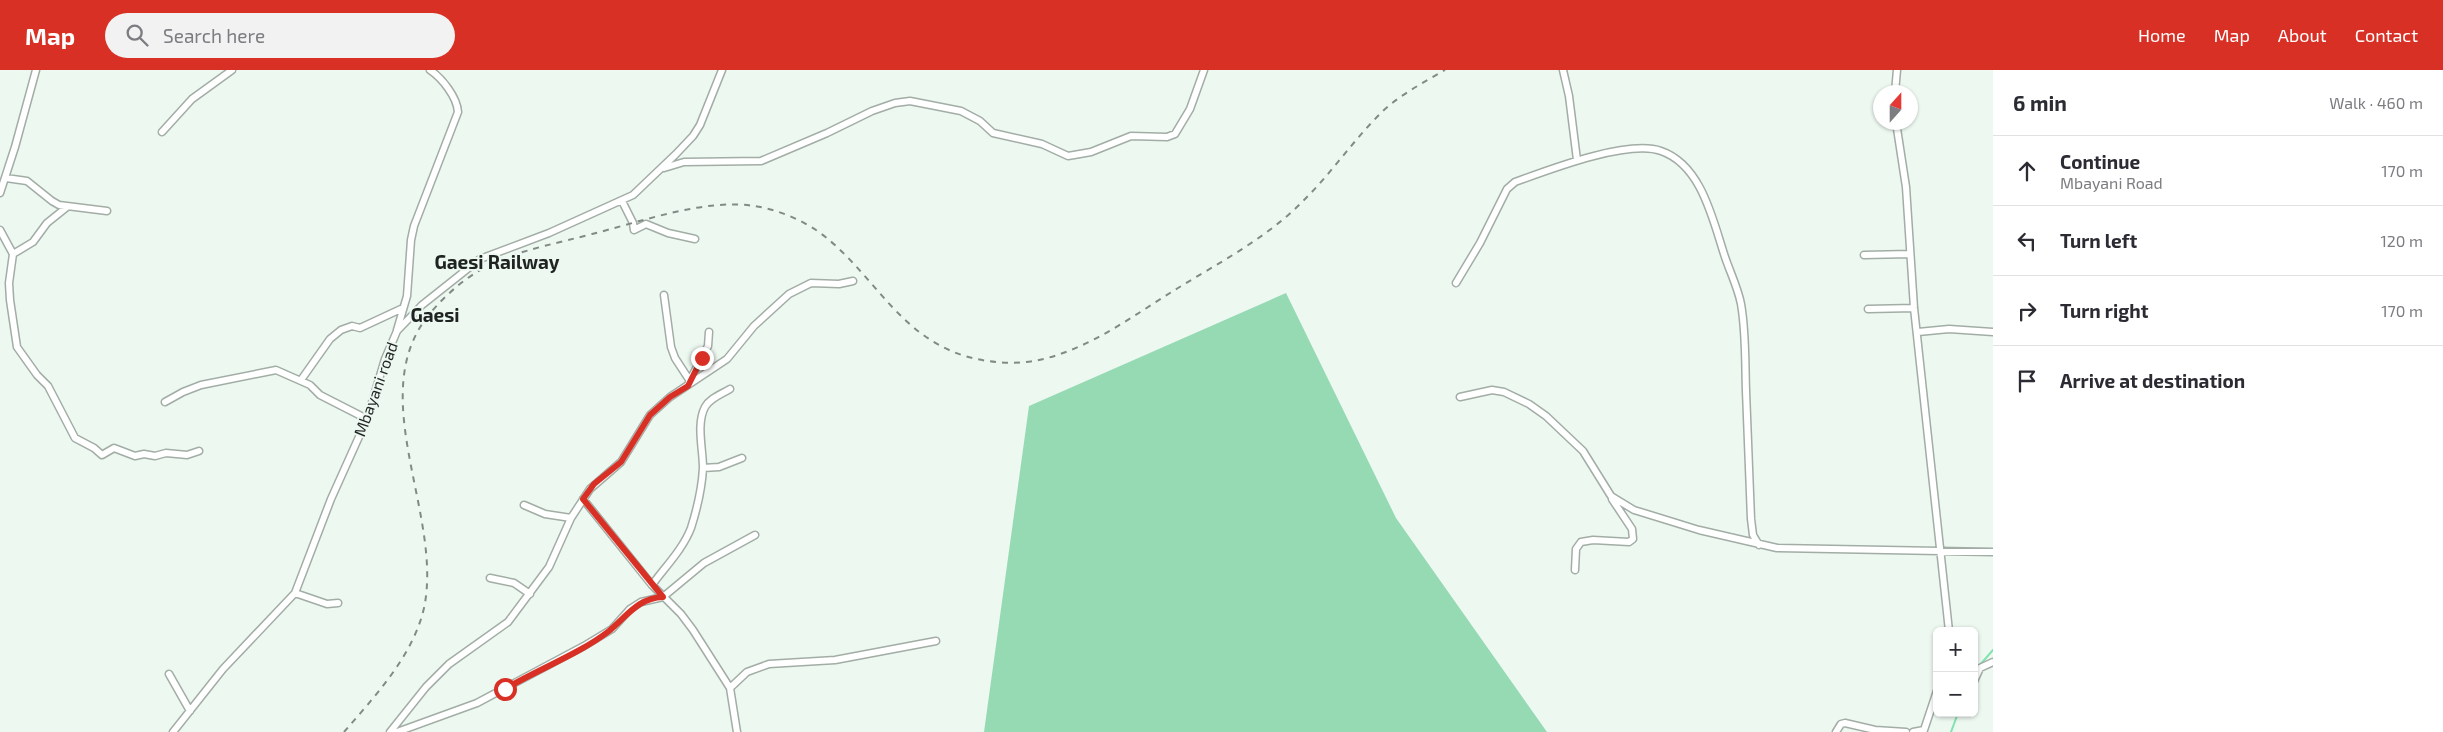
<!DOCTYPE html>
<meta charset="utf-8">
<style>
:root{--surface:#fff;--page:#f2f2f3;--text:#2b2b33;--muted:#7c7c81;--line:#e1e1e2;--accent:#d93025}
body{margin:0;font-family:"Exo 2",sans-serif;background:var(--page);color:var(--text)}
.controls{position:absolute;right:15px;bottom:15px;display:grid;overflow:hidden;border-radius:8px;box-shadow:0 1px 4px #0004}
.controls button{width:45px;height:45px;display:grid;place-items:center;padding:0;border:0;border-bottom:1px solid var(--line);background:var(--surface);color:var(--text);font:25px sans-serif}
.compass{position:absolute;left:1873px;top:15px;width:45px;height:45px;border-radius:50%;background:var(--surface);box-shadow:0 1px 4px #0004;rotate:21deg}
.stop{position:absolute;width:15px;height:15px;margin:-11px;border:4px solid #d93025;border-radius:50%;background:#fff}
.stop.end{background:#d93025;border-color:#fff;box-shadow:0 1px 5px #0008}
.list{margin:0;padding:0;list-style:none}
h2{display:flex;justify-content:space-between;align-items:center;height:65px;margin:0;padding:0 20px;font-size:21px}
h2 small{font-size:16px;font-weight:400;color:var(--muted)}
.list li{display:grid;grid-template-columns:32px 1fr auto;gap:15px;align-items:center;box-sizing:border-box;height:70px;padding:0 20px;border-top:1px solid var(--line)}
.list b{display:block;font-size:19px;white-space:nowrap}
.list p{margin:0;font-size:16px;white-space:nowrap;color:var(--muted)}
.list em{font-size:16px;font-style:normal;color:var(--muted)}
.icon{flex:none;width:28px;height:28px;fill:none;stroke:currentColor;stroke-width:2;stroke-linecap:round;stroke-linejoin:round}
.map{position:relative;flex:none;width:1993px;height:662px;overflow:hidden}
header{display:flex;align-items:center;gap:30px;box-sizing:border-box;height:70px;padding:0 25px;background:var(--accent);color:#fff}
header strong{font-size:24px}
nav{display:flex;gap:28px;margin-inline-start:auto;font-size:18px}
.search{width:350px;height:45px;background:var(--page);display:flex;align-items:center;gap:12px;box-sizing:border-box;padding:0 18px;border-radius:28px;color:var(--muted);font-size:19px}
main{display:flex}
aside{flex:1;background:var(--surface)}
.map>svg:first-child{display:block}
.green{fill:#96dab4}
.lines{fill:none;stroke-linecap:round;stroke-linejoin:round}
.stream{stroke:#7fe4af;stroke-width:2}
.minor-casing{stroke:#a2ada6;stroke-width:9}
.minor{stroke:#fff;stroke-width:6}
.rail{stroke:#838a86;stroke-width:2;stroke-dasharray:6 6;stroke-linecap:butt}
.route{stroke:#d93025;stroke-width:6}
.labels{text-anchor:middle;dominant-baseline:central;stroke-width:4;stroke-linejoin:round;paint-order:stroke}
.street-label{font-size:16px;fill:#1f2321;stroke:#edf8f1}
.quarter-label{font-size:19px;font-weight:bold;fill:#1f2321;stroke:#edf8f1}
</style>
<header>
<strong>Map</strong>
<div class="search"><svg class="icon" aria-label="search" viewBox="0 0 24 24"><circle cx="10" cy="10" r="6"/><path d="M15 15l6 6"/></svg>Search here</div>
<nav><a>Home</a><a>Map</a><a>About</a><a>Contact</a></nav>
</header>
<main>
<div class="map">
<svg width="1993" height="662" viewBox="0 0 1993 662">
<rect width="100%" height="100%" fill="#edf8f1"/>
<path class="green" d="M 1286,223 L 1396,448 L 1547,662 L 984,662 L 1029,336 Z"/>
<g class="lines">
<path class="stream" d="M 1979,596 L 1993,580
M 1951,662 L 1958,643"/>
<g class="minor-casing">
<path id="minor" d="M 1563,0 L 1569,26 L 1577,90
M 1895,22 L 1897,0
M 1896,52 L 1906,117 L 1914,238 L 1949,561
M 162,62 L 192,29 L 232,0
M 664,98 L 684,92 L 761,91 L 827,63 L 872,41 L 895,33 L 910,31 L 961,41 L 980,51 L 993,63 L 1042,74 L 1068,86 L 1074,85 L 1091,82 L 1131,66 L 1167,67 L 1175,64 L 1190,39 L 1204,0
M 6,108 L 27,111 L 52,131 L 59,135 L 107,141
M 0,123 L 15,77 L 36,0
M 622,131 L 633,153 L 634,160 L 646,154 L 668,163 L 695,169
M 0,160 L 13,184 L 9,213 L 10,230 L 17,277 L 37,305 L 48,316 L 75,368 L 94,378 L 102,385 L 114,378 L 135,386 L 144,384 L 155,386 L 166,383 L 187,385 L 199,381
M 13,184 L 33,172 L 47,153 L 67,137
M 1864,185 L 1910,184
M 1456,213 L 1480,173 L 1507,119 L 1515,112 C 1548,100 1628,69 1661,81 C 1702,95 1713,151 1725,187 C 1730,202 1738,218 1741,234 C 1746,262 1745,292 1746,321 C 1748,363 1749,406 1751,449 L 1753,465 L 1759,475
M 664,225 L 671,277 L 675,288 L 690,311
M 1868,239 L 1914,238
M 397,260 L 407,226 L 411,170 L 414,156 L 458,42 C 457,27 442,8 430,0
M 1918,262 L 1949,259 L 1993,262
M 301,310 L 330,269 L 341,260 L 352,256 L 360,258 L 403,238
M 689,312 L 708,276 L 709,262
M 1460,327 L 1492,320 L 1504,322 L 1529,334 L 1546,346 L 1583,381 L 1611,426 L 1634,440 L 1699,460 L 1777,478 L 1993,482
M 165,332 L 183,322 L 201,315 L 276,300 L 310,315 L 320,325 L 367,349
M 703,398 L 719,397 L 742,388
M 583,429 L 652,515 L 681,544 L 693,560 L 730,618 L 737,662
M 524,435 L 545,444 L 571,448
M 1575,500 L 1576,479 L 1581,472 L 1593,470 L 1629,472 L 1633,469 L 1632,459 L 1612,429
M 490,508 L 514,513 L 530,524
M 652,515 C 665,497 683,479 691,458 C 697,439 702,417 703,398 C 703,379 696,354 705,337 C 710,328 722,324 730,319
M 295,523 L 327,534 L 338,533
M 169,604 L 190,641
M 1974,611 L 1980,598 L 1993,592
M 730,618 L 747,602 L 769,594 L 835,590 L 936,571
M 173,662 L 223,599 L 295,523 L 331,429 L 367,349 L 385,289 L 397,261 L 422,235 L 480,189 L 549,163 L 633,125 L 676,84 L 693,66 L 700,55 L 722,0
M 390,662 L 426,617 L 449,594 L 508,552 L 549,497 L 571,448 L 590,419 L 621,392 L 650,345 L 670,327 L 727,289 L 754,256 L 789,224 L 811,213 L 839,214 L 853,211
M 397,662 L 477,633 L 584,576 L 612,559 L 630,539 L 641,532 L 663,527 L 704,493 L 755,465
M 1836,662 L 1841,654 L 1845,653 L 1875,660 L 1906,662
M 1913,662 L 1924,660 L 1937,621"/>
</g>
<use href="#minor" class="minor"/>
<path class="rail" d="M 344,662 C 375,626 413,586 424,538 C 444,444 361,322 432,241 C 481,185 524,182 592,164 C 640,152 706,128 754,136 C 775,139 798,148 816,160 C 871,198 896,265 965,286 C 989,293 1015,295 1039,290 C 1090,279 1134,245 1178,218 C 1222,191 1270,166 1306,128 C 1333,101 1355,68 1383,41 C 1401,24 1423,13 1445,0"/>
</g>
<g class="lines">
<path class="route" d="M 505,619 C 537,600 581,583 609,561 C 627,546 638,528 663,527 L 583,429 L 594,414 L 621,392 L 650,345 L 670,327 L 688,316 L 702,288"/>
</g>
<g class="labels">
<g class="street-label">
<text transform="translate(375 319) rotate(-70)">Mbayani road</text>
</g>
<g class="quarter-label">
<text x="497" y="191">Gaesi Railway</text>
<text x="435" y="244">Gaesi</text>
</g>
</g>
</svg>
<div class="controls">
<button>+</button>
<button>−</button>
</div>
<svg class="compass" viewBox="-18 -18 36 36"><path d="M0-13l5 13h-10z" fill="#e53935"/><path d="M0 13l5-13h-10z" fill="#7c7c81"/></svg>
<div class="stop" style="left:505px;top:619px"></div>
<div class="stop end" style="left:702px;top:288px"></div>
</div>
<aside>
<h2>6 min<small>Walk · 460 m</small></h2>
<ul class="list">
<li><svg class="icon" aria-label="ahead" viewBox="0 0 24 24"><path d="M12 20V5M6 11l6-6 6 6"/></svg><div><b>Continue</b><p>Mbayani Road</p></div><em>170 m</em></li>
<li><svg class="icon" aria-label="left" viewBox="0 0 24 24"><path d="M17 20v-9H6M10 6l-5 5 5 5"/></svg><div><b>Turn left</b></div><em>120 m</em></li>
<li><svg class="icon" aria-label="right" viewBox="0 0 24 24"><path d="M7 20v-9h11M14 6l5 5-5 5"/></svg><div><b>Turn right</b></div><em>170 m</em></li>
<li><svg class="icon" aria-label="arrive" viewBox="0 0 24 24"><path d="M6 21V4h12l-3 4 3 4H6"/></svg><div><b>Arrive at destination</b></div></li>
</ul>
</aside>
</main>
